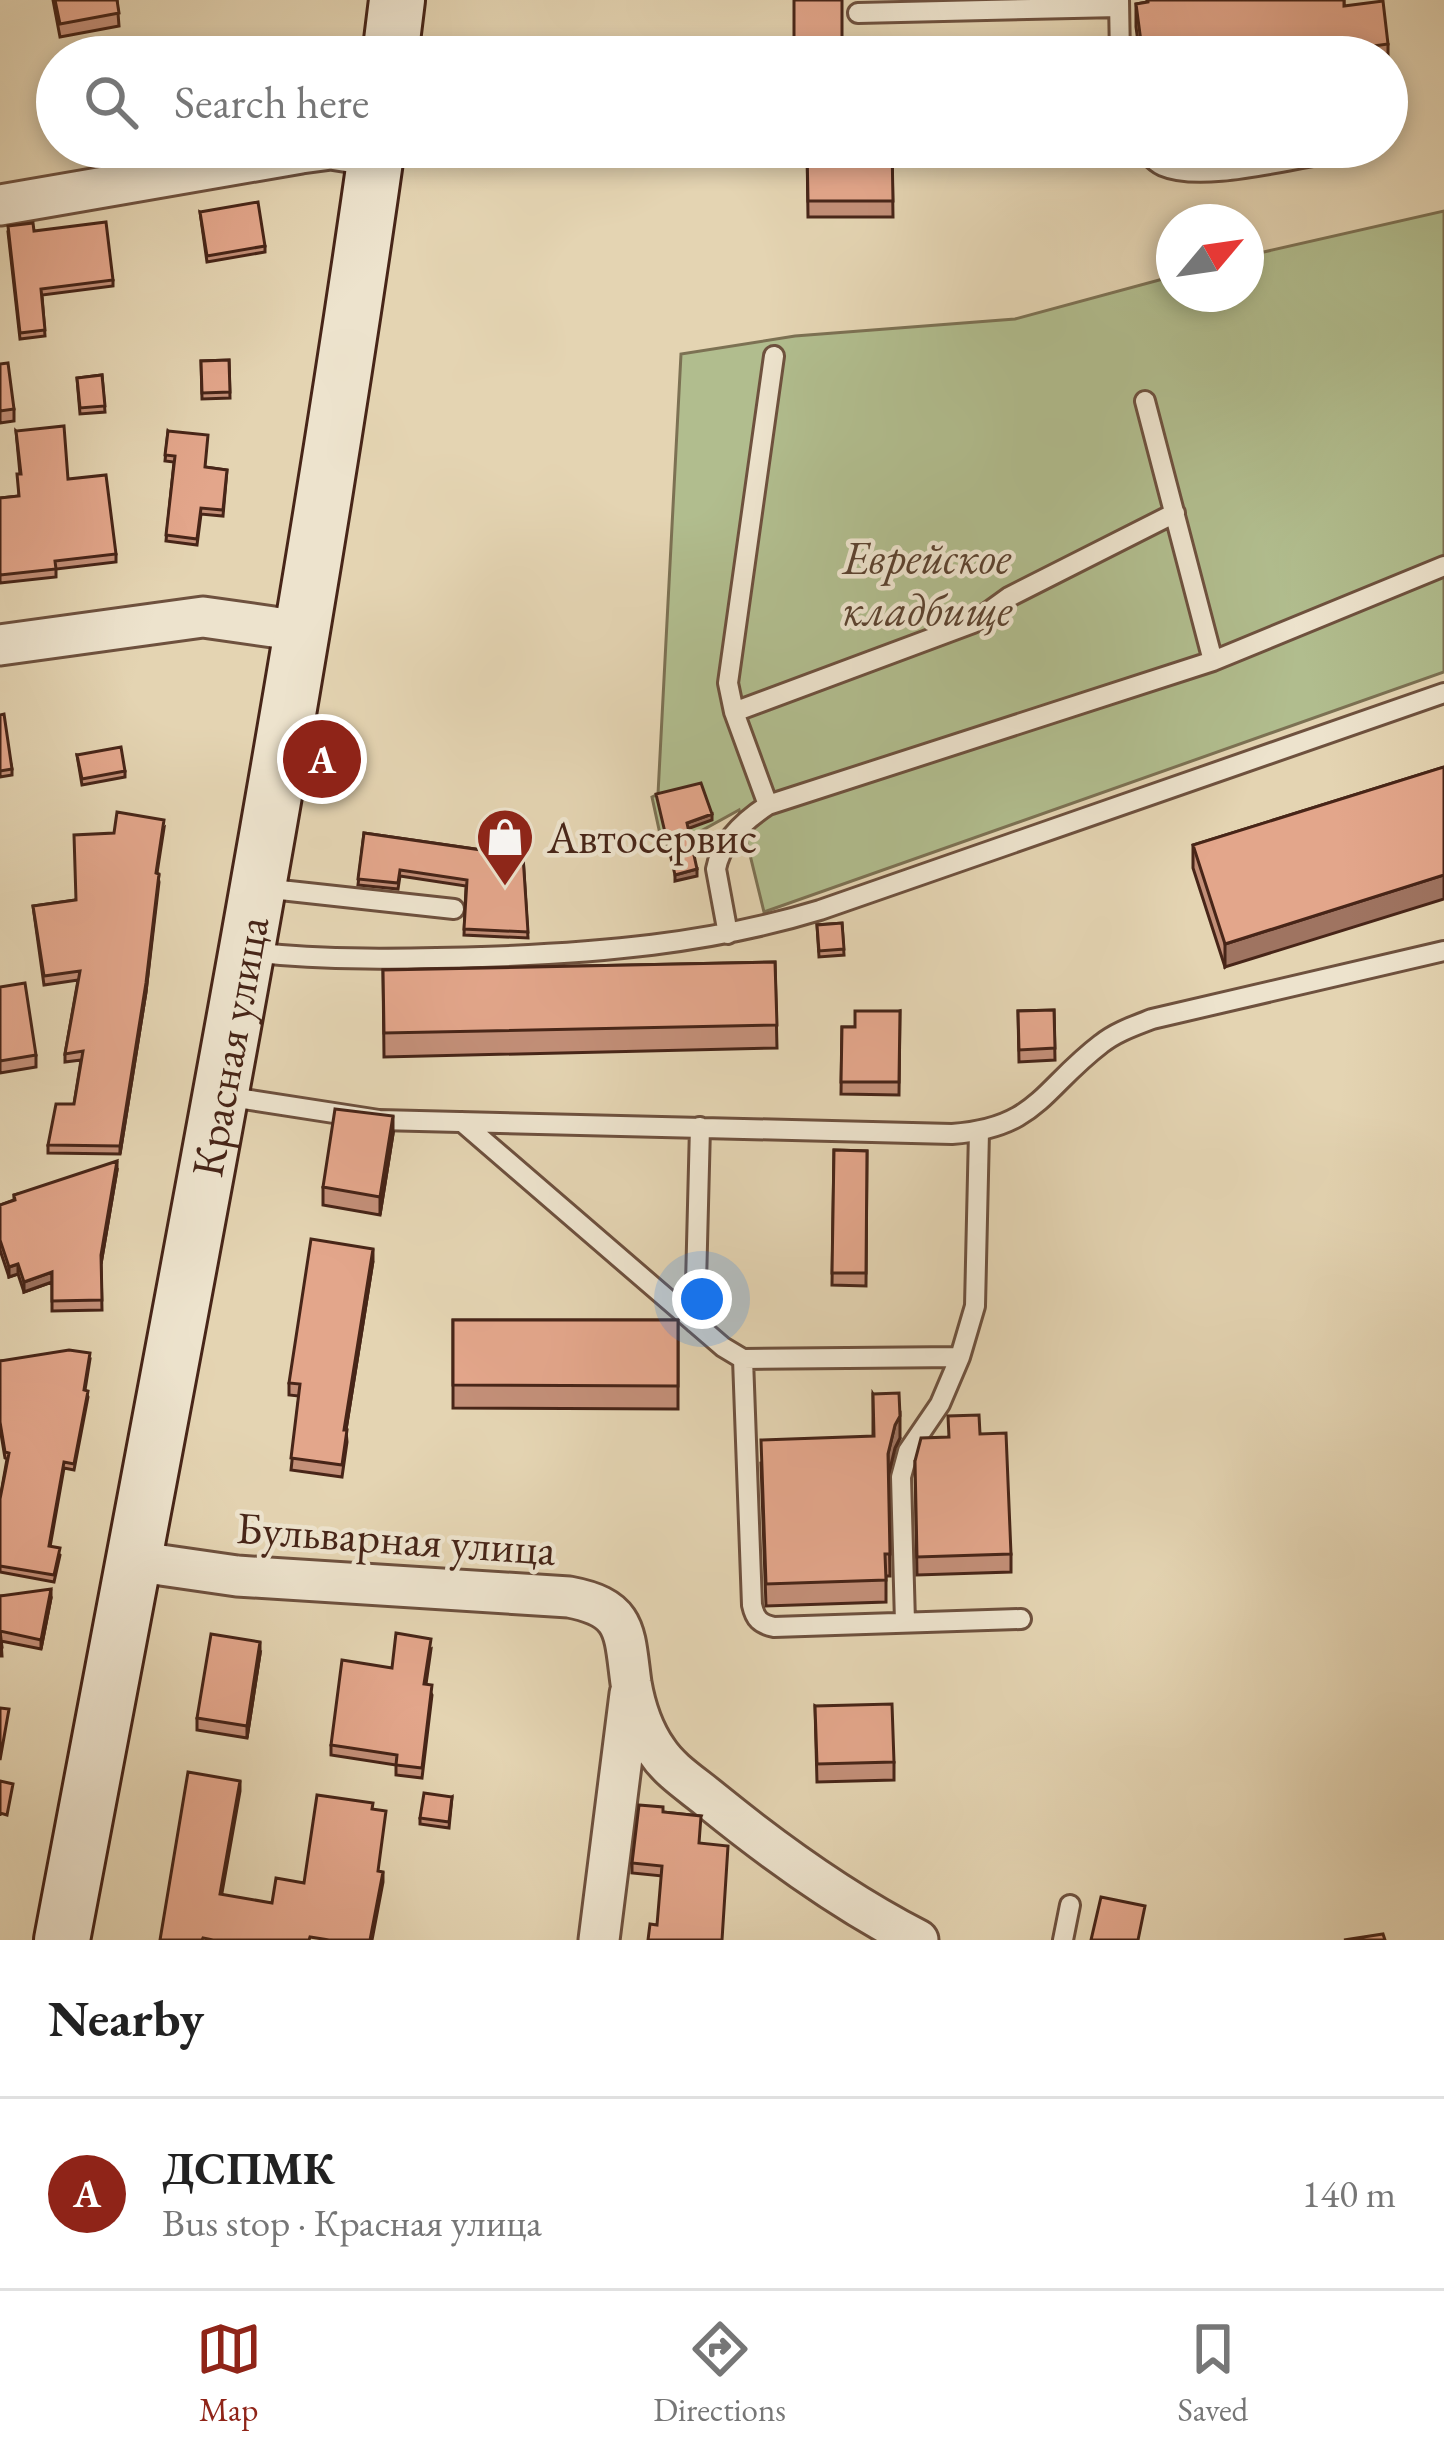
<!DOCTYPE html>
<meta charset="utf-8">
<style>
:root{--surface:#fff;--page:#f2f2f2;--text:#222;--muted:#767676;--line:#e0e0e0;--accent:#8f2418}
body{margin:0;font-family:"EB Garamond",serif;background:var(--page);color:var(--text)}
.compass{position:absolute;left:1156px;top:204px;width:108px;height:108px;border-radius:50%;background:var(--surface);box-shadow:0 6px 18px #0003;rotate:61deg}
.you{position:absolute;left:702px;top:1299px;width:42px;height:42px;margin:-30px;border:9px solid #fff;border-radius:50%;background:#1a73e8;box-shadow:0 0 0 18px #1a73e833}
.badge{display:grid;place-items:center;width:78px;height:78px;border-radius:50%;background:var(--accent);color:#fff;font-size:39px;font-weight:700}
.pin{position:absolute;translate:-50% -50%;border:6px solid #fff;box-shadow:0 3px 12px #0006}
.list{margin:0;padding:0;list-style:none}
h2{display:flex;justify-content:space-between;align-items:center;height:156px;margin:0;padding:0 48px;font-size:51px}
h2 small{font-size:39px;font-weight:400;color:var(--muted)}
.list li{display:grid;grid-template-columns:78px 1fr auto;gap:36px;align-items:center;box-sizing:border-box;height:192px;padding:0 48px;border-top:3px solid var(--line)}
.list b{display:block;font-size:45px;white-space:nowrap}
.list p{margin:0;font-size:39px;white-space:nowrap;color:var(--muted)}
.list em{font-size:39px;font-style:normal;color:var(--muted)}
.icon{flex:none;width:66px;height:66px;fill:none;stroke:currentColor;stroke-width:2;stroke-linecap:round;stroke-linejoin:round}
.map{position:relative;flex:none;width:1444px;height:1940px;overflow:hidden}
.search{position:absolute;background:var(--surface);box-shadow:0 6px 18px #0003;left:36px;right:36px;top:36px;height:132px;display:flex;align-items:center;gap:30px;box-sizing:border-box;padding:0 42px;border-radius:66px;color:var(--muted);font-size:45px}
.sheet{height:348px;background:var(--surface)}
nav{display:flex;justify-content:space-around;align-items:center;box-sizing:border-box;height:168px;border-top:3px solid var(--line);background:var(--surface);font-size:33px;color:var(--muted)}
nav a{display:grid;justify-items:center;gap:6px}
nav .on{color:var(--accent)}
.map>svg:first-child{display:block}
.green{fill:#b1bd8e;stroke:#7c7153;stroke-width:3}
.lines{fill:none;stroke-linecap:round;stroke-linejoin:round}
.lane-casing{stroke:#6e513e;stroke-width:24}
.street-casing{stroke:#6e513e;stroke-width:45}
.secondary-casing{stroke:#472518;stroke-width:60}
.lane{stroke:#ede3cd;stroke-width:18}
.street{stroke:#ede3cd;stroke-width:39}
.secondary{stroke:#ede3cd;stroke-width:54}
.wall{fill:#c38f78;stroke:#472518;stroke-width:3}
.shaded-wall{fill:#9f7461;stroke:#472518;stroke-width:3}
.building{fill:#e3a68b;stroke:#472518;stroke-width:3}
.labels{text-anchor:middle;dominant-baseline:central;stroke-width:9;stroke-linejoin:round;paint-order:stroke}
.park-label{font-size:45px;font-style:italic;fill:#5c4330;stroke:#ede3cd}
.poi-label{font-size:45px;fill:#472518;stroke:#ede3cd;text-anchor:start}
.street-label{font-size:45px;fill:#472518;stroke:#ede3cd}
</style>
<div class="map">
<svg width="1444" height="1940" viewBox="0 0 1444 1940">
<rect width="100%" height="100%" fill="#e4d4b2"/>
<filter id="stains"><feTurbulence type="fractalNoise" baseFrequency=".00167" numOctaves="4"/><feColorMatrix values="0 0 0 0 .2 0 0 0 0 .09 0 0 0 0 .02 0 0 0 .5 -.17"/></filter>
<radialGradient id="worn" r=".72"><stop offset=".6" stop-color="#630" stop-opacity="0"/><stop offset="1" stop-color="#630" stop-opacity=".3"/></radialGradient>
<path class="green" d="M 1444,211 L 1444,672 L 764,912 L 739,810 L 692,836 L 692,841 L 663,848 L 652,797 L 658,794 L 681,354 L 795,336 L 1015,319 L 1174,276 L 1174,294 L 1246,294 L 1246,256 Z"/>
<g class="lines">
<g class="lane-casing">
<path id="lane" d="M 1119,0 L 1120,57
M 858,13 L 1119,7
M 1141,147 C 1148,154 1154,162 1163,166 C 1200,182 1279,161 1320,155
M 1145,401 L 1213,661
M 734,712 L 973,623 L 1009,597 L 1175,513
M 768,805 L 1213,661 L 1444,566
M 262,888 L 454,909
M 728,934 L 716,869 C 721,841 745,820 768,805 L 734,712 L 728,683 L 774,356
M 251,952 C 328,961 404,959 482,957 C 597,953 709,944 820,910 L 1444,693
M 224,1096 L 379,1120 L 952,1134 C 1037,1128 1042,1089 1101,1044 C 1116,1032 1134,1026 1152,1019 L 1444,951
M 462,1122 L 723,1347 L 743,1359 L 960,1357 L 975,1306 L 979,1132
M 695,1323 L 700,1127
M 743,1359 L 752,1605 C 755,1619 760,1624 774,1627 L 1021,1619
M 905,1622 L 901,1477 L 908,1451 L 940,1404 L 960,1357
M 1063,1940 L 1070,1905"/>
</g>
<g class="street-casing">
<path id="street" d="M 0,205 L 301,153 L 331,149 L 376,156
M 0,645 L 203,617 L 301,631
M 133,1561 L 237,1576 L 569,1597 C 628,1608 624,1632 631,1683 C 635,1706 643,1731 657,1751 C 670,1771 693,1785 712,1801 C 776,1853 844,1902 918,1940
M 599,1940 L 630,1694"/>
</g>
<g class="secondary-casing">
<g id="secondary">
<path d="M 390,57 L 397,0"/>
<path id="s1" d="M 62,1940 C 174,1344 292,748 377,147"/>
</g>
</g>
<use href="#lane" class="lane"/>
<use href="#street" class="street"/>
<use href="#secondary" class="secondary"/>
</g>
<path class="wall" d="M 53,0 L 117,0 L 119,26 L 60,37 Z
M 1147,0 L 1344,0 L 1344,6 L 1388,44 L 1388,68 L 1387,57 L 1140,57 L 1136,27 L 1136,4 L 1147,2 Z
M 807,147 L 892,147 L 893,217 L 808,217 Z
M 200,212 L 265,246 L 265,252 L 207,262 Z
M 34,231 L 113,280 L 113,286 L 42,295 L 45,336 L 20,339 L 8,232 Z
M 229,360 L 230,398 L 202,399 L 201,361 Z
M 0,364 L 14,409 L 14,421 L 0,423 Z
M 102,375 L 105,412 L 80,414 L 77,378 Z
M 16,431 L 68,479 L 116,554 L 116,562 L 56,569 L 56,577 L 0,583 L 0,498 L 19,496 L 20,474 Z
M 168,431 L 205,467 L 227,470 L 223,516 L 201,514 L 197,545 L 166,541 L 174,462 L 165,461 Z
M 0,715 L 12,769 L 12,775 L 0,777 Z
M 77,755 L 125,771 L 125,777 L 82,785 Z
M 1444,767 L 1225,967 L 1193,868 L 1193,845 Z
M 164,828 L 157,873 L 159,882 L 146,992 L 120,1154 L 48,1153 L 48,1145 L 74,1104 L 81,1060 L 65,1062 L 65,1054 L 78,980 L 44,985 L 33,906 L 75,900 Z
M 364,833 L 523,856 L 528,938 L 464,935 L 466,886 L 400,876 L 398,889 L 358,885 Z
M 842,923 L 844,955 L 819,957 L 817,925 Z
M 775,962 L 777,1048 L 384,1057 L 383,970 Z
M 0,987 L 36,1055 L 36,1067 L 0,1073 Z
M 1054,1010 L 1055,1060 L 1019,1062 L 1018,1011 Z
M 900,1011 L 899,1095 L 841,1094 L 842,1027 L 855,1027 Z
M 393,1134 L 380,1215 L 323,1205 L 323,1187 Z
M 834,1150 L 867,1151 L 866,1286 L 832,1285 Z
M 117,1170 L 101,1264 L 102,1310 L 52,1311 L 52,1282 L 24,1292 L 18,1274 L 9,1277 L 0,1250 L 0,1205 L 14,1200 L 14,1195 Z
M 373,1261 L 346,1430 L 347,1442 L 342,1477 L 291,1470 L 299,1396 L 289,1395 L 289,1383 Z
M 453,1320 L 678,1320 L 678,1409 L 453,1408 Z
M 90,1359 L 85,1390 L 88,1397 L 74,1470 L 64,1468 L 50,1547 L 60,1555 L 54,1582 L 0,1572 L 0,1499 L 7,1459 L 5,1458 L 0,1428 L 0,1361 Z
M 873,1394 L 900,1438 L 895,1448 L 888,1475 L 890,1576 L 886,1576 L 886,1602 L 766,1606 L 761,1463 L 873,1436 Z
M 980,1434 L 1011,1554 L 1011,1572 L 917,1575 L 915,1461 L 948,1437 Z
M 0,1596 L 51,1598 L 41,1649 L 1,1641 L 2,1656 L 0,1656 Z
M 431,1649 L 426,1684 L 432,1695 L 422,1778 L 396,1775 L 396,1765 L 331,1755 L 331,1745 L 392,1668 Z
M 260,1654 L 247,1738 L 197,1730 L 197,1718 Z
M 815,1706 L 894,1762 L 894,1780 L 817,1782 Z
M 452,1797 L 449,1828 L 420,1824 L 420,1818 Z
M 663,1812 L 701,1816 L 662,1876 L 632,1873 L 632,1863 Z"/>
<path class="shaded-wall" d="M 712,814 L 712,820 L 687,829 L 687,823 Z
M 697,869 L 697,876 L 675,881 L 675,875 Z
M 159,874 L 146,992 L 120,1154 L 120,1146 Z
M 1444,875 L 1444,899 L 1225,967 L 1225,944 Z
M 393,1116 L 393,1134 L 380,1215 L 380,1197 Z
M 117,1161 L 117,1170 L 101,1264 L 101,1255 Z
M 373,1249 L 373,1261 L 344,1442 L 344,1430 Z
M 18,1264 L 18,1274 L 9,1277 L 9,1267 Z
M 52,1272 L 52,1282 L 24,1292 L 24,1282 Z
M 900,1416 L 900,1438 L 895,1448 L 888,1477 L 888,1454 L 895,1425 Z
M 51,1589 L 51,1598 L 41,1649 L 41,1640 Z
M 260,1642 L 260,1654 L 247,1738 L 247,1726 Z
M 240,1781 L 240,1791 L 220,1904 L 220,1894 Z
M 383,1872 L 383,1882 L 372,1940 L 370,1940 Z"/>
<path class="building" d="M 55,0 L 117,0 L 119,13 L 60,24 Z
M 794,0 L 842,0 L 842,57 L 892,57 L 794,57 Z
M 1148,0 L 1344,0 L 1344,6 L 1383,1 L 1388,44 L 1294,57 L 1143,57 L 1136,4 L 1148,2 Z
M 807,147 L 892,147 L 893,201 L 808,201 Z
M 258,202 L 265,246 L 207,256 L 200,212 Z
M 106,222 L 113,280 L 41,289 L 45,330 L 20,333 L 8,226 L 33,223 L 34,231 Z
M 229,360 L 230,392 L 202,393 L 201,361 Z
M 8,363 L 14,409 L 0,411 L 0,364 Z
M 102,375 L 105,406 L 80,408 L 77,378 Z
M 64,426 L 68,479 L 106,475 L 116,554 L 55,561 L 56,569 L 0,575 L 0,498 L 19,496 L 17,474 L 21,474 L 16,431 Z
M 168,431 L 208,435 L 205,467 L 227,470 L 223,510 L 201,508 L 197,539 L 166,535 L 175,456 L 165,455 Z
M 4,714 L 12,769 L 0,771 L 0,715 Z
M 121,747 L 125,771 L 82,779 L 77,755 Z
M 1444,767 L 1444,875 L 1225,944 L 1193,845 Z
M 701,783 L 712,814 L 687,823 L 697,869 L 675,875 L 656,794 Z
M 117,812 L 164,820 L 156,873 L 159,874 L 146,983 L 120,1146 L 48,1145 L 56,1104 L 74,1104 L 83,1051 L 65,1054 L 80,971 L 44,976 L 33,906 L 76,900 L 74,835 L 114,833 Z
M 364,833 L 523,856 L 528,932 L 464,929 L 467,880 L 400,870 L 398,883 L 358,879 Z
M 842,923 L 844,949 L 819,951 L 817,925 Z
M 775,962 L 777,1025 L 384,1033 L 383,970 Z
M 25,983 L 36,1055 L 0,1061 L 0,987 Z
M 1054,1010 L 1055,1048 L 1019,1050 L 1018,1011 Z
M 855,1011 L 900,1011 L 899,1082 L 841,1082 L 842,1027 L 855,1027 Z
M 335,1109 L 393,1116 L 380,1197 L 323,1187 Z
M 834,1150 L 867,1151 L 866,1273 L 832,1273 Z
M 117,1161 L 101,1255 L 102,1300 L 52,1301 L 52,1272 L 24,1282 L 18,1264 L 9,1267 L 0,1240 L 0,1205 L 15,1200 L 14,1195 Z
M 311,1239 L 373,1249 L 344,1430 L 347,1430 L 342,1465 L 291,1458 L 300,1384 L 289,1383 Z
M 453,1320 L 678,1320 L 678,1386 L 453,1385 Z
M 69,1350 L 90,1353 L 84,1390 L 88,1391 L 74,1464 L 64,1462 L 49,1546 L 60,1548 L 54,1575 L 0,1566 L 0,1499 L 9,1453 L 5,1452 L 0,1422 L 0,1361 Z
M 899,1393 L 900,1416 L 895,1425 L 888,1454 L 890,1554 L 885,1554 L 886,1580 L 766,1584 L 761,1440 L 874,1436 L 873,1394 Z
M 979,1415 L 980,1434 L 1006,1433 L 1011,1554 L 917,1557 L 915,1461 L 921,1438 L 949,1437 L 948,1416 Z
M 51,1589 L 41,1640 L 0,1631 L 2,1647 L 0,1647 L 0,1596 Z
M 396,1633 L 431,1639 L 424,1684 L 432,1685 L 422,1768 L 396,1765 L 397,1755 L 331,1745 L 342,1660 L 392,1668 Z
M 211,1634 L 260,1642 L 247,1726 L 197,1718 Z
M 892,1704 L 894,1762 L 817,1764 L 815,1706 Z
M 0,1708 L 9,1709 L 0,1760 Z
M 188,1772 L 240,1781 L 220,1894 L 272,1903 L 276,1878 L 304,1883 L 317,1795 L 373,1803 L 372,1809 L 386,1811 L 378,1871 L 383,1872 L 370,1940 L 329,1940 L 310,1937 L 309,1940 L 213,1940 L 203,1938 L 202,1940 L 160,1940 Z
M 0,1781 L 13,1784 L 7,1815 L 0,1813 L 0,1816 Z
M 424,1793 L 452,1797 L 449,1822 L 420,1818 Z
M 639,1805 L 663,1807 L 663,1812 L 701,1816 L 699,1843 L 728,1846 L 722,1940 L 648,1940 L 650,1924 L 657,1925 L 662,1866 L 632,1863 Z
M 1101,1897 L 1145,1906 L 1138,1940 L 1091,1940 Z
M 1383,1934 L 1385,1940 L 1344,1940 Z"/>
<defs>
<g id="shop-pin" transform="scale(3)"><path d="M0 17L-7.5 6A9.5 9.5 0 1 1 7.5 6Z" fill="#8f2418" stroke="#ede3cd"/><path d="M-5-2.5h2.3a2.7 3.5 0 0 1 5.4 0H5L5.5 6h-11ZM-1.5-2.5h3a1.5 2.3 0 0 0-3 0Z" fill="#fff"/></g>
</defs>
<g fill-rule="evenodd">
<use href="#shop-pin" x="505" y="837"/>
</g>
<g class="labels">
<g class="park-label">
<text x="927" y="557">Еврейское<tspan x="927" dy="52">кладбище</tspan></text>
</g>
<g class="poi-label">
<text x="547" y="837">Автосервис</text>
</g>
<g class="street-label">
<text stroke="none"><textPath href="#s1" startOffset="909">Красная улица</textPath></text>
<text transform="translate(396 1538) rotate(4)">Бульварная улица</text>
</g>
</g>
<rect width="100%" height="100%" filter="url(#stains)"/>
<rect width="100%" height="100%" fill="url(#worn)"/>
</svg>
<svg class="compass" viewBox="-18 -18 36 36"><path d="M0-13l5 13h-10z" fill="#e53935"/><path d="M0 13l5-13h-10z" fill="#767676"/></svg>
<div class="you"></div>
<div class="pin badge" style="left:322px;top:759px">A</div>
<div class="search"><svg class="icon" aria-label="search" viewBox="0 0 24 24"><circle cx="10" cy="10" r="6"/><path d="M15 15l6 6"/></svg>Search here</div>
</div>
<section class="sheet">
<h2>Nearby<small></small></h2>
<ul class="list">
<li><span class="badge">A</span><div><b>ДСПМК</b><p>Bus stop · Красная улица</p></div><em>140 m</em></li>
</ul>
</section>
<nav>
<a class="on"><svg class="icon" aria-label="map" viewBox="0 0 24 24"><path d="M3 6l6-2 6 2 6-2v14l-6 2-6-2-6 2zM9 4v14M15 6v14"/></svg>Map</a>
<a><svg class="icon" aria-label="directions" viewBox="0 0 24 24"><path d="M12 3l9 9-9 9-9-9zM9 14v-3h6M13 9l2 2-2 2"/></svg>Directions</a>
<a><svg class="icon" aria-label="saved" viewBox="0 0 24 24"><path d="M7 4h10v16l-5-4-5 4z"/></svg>Saved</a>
</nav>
